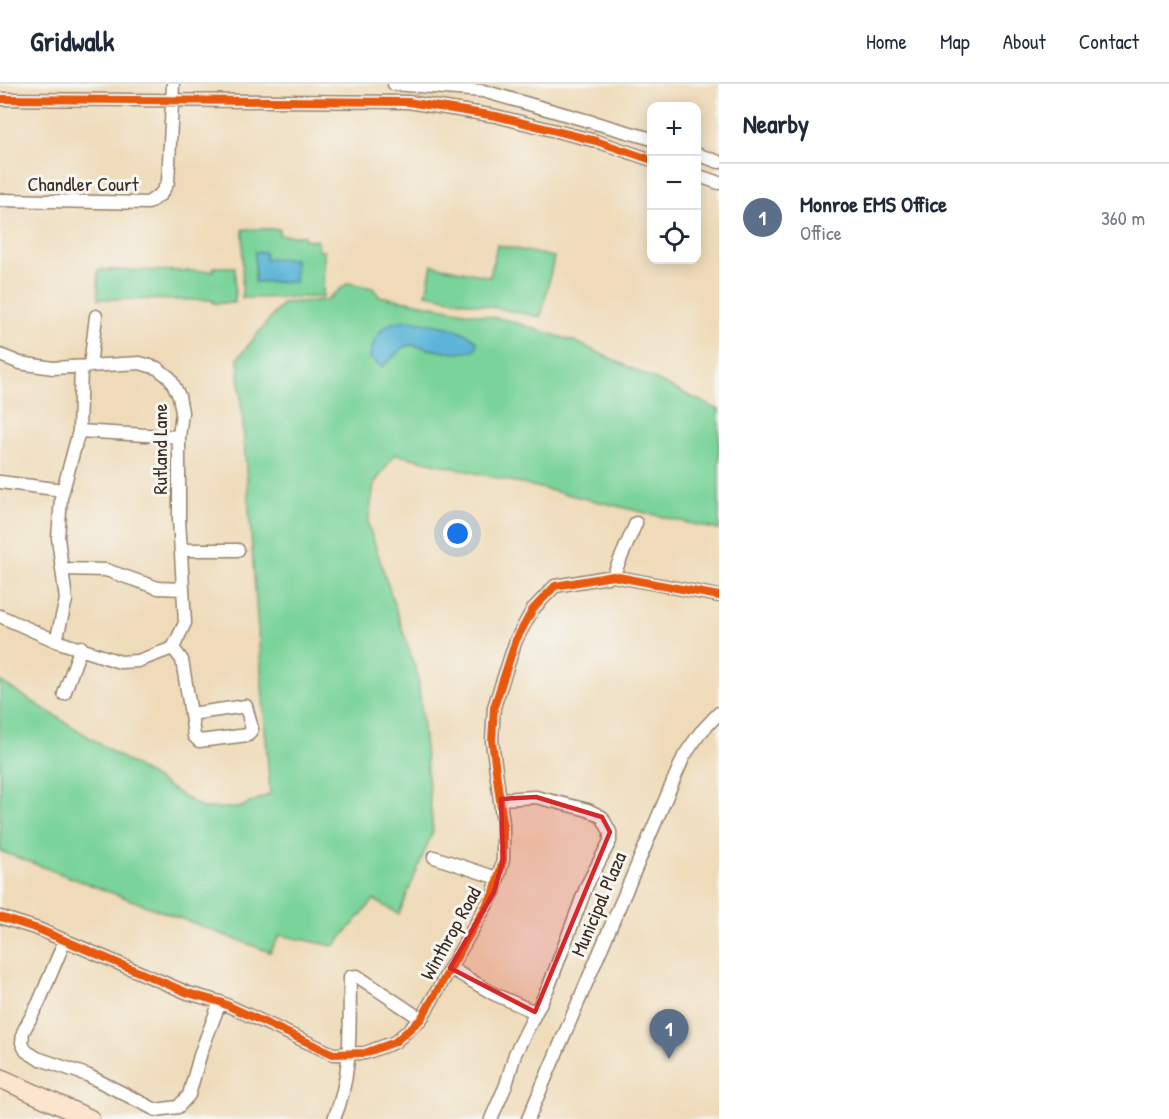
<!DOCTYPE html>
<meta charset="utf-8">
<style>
:root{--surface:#fff;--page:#f6f6f7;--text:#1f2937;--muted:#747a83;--line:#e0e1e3;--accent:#d1495b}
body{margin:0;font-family:"Patrick Hand",sans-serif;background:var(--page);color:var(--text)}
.controls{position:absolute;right:18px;top:18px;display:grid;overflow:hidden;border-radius:12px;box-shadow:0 3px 15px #0003}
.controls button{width:54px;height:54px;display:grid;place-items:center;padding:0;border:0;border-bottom:2px solid var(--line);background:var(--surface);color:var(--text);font:30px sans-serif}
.you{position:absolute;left:458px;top:450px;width:21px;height:21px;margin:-15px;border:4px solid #fff;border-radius:50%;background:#1a73e8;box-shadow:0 0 0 9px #1a73e833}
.badge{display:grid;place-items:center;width:39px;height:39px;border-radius:50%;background:var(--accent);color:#fff;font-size:20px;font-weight:700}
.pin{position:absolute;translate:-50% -50px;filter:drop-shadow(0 2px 3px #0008)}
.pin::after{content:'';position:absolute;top:32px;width:21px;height:18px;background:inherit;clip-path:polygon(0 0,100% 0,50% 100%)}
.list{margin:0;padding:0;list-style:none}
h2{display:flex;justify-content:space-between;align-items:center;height:78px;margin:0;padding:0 24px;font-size:26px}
h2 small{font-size:20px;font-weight:400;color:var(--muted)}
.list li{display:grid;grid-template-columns:39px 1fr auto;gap:18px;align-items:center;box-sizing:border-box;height:108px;padding:0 24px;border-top:2px solid var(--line)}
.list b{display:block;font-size:22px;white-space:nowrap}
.list p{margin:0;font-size:20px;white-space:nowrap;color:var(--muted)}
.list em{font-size:20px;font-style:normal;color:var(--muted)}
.icon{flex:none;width:33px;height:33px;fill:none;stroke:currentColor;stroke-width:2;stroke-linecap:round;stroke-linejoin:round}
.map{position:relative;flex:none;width:719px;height:1035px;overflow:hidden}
header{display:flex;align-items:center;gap:36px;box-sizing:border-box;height:84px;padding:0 30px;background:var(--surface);border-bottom:2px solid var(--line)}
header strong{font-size:28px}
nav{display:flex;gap:33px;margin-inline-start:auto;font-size:21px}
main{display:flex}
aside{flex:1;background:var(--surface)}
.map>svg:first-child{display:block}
.grass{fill:#79d39a;stroke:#5a7e5c;stroke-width:1.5}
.water{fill:#5bb5d8;stroke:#4b707b;stroke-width:1.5}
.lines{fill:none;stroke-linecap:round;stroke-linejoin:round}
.street-casing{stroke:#95826c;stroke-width:15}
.secondary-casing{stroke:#95826c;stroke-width:21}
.street{stroke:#fff;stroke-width:12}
.secondary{stroke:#fce5cf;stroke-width:18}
.cycleway-casing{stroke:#f6f6f2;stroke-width:11}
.cycleway{stroke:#e8590c;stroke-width:8}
.marked{fill:#d62828;fill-opacity:0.2;stroke:#d62828;stroke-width:4.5;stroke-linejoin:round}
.labels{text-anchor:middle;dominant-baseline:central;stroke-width:6;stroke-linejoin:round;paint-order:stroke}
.street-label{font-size:20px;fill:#3b2a1e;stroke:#f6f6f2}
</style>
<header>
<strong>Gridwalk</strong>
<nav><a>Home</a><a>Map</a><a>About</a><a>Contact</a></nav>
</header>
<main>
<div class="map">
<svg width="719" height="1035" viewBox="0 0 719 1035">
<rect width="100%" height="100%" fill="#f6f6f2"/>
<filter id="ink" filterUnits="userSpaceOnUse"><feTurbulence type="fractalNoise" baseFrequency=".0167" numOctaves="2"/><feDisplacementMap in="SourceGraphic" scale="12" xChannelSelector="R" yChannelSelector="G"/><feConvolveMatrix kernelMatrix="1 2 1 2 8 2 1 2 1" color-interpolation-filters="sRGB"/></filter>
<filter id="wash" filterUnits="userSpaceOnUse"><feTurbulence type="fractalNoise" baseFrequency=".008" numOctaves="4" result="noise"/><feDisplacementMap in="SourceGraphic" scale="24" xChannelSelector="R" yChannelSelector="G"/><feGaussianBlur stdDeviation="1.35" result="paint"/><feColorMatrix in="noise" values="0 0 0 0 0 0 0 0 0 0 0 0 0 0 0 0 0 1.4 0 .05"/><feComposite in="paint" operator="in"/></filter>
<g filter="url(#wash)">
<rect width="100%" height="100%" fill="#efdbb9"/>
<path class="grass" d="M 243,145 L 279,145 L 279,151 L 304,152 L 304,155 L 318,157 L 319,167 L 324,167 L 323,213 L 242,214 Z
M 497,161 L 554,173 L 541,233 L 426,210 L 432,181 L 490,193 Z
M 214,183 L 235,183 L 235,219 L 213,219 L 213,216 L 98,215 L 98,186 L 214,187 Z
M 348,199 L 373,204 L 379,212 L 507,236 L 576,258 L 719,326 L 719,446 L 395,370 L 374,400 L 368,440 L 418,593 L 433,747 L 399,830 L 374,816 L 334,862 L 280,851 L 270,868 L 0,767 L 0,597 L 202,724 L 239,724 L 270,710 L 238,274 L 283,219 L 326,216 Z"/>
<path class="water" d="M 255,168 L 265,168 L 265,175 L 295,175 L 295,198 L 255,198 Z
M 410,236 C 430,241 462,241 477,258 L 476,264 C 460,275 429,264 411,261 L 404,263 L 382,283 L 369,274 C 376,248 383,237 410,236 Z"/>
</g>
<g filter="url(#ink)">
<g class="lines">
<g class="street-casing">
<path id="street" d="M 394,0 L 483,7 L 652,55
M 0,15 L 408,18 L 496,32 L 596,57 L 652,76
M 696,70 L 719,78
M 696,91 L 719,99
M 0,116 L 148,119 L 161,110 L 168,98 L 173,0
M 0,271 L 20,279 L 53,284 L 140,279 L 157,284 L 170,294 L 179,312 L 182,328 L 179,353 L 179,435 L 185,539 L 173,564 L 138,577 L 120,578 L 56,557 L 0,532
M 90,282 L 96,232
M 79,347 L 179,353
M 0,398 L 63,406
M 181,466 L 238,466
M 62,485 L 106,486 L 158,504 L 183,505
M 613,492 L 636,439
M 56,557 L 66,516 L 58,454 L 61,414 L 79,347 L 81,283
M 173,564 L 182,576 L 191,630
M 64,610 L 81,563
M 246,622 L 252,645 L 248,651 L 199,657 L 194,652 L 191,630 Z
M 434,773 L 497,794
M 0,833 L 38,845 L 188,909 L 220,918 L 333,970 L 365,969 L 395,958 L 421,935 L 494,808 L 503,776 L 503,739 L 492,657 L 494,623 L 516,556 L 533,525 L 555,502 L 613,492 L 719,512
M 65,856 L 39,918 L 23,948 L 22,959 L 26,967 L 37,974 L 87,991 L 156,1026 L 178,1023 L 189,1011 L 201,968 L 220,918
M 450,884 L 494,910 L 535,928
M 334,1035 C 353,990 349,941 350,893 L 357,892 L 421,935
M 491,1035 L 506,1001 L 515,970 L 549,902 L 587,801 L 610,757 L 610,748 L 602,733 L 588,726 L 536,713 L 501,715
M 528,1035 L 684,672 L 700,649 L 719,629"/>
</g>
<g class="secondary-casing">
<path id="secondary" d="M 0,994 L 90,1035"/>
</g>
<use href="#street" class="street"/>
<use href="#secondary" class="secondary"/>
<g class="cycleway-casing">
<path id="cycleway" d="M 0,15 L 408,18 L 496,32 L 596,57 L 652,76
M 0,833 L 38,845 L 188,909 L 220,918 L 333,970 L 365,969 L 395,958 L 421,935 L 494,808 L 503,776 L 503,739 L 492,657 L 494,623 L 516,556 L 533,525 L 555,502 L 613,492 L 719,512"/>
</g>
<use href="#cycleway" class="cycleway"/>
</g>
</g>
<path class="marked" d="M 536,713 L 602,733 L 610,748 L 535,928 L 450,884 L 494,808 L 503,776 L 501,715 Z"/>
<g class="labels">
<g class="street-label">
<text x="83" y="99">Chandler Court</text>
<text transform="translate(159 365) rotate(-90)">Rutland Lane</text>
<text transform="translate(598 820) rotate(-67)">Municipal Plaza</text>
<text transform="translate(450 849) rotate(-61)">Winthrop Road</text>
</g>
</g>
</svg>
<div class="controls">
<button>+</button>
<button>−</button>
<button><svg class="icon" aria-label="locate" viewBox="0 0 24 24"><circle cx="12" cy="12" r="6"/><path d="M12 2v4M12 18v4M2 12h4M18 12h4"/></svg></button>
</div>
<div class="you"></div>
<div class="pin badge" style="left:669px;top:975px;background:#5c6f8a">1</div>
</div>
<aside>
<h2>Nearby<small></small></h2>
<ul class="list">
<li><span class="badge" style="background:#5c6f8a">1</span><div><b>Monroe EMS Office</b><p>Office</p></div><em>360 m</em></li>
</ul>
</aside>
</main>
